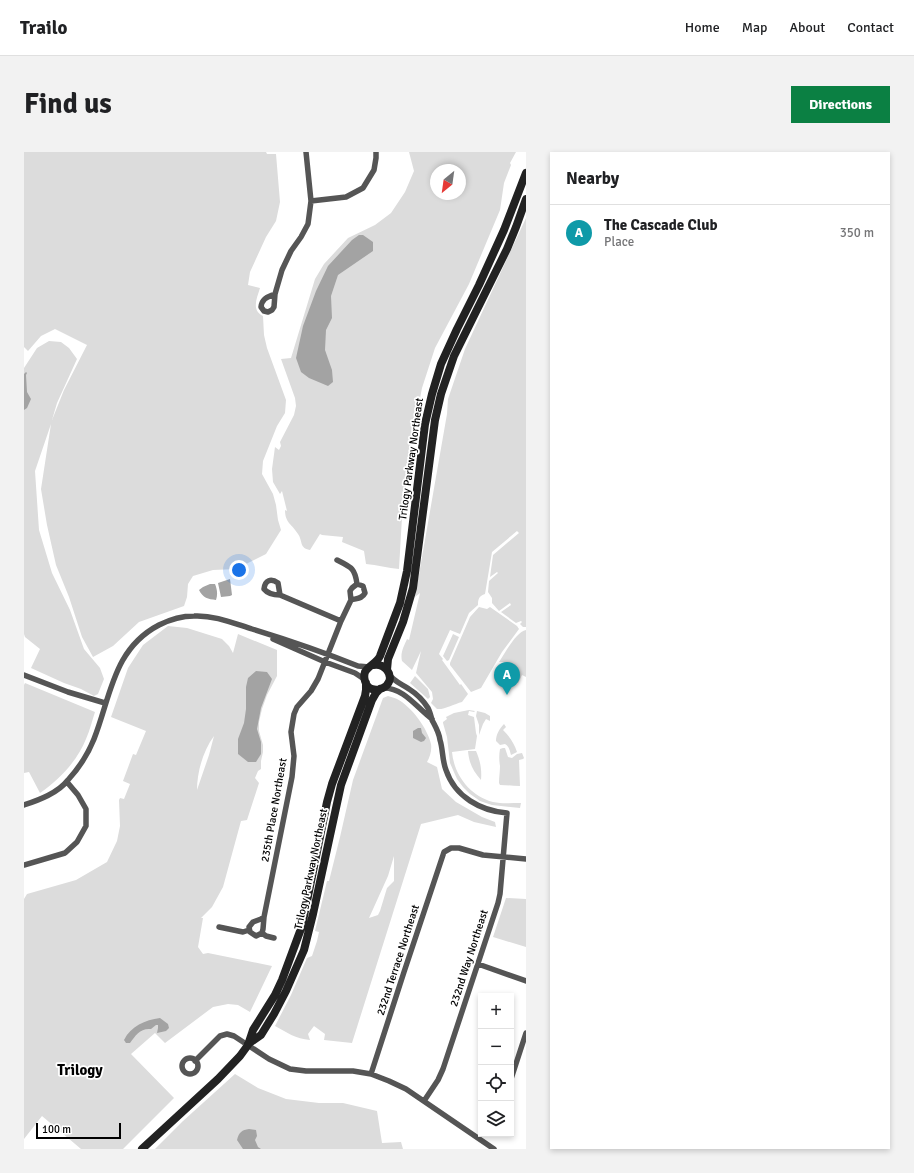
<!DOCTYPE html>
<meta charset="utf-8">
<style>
:root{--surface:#fff;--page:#f2f2f2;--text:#202124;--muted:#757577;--line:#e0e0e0;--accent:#0b8043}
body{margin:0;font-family:Signika,sans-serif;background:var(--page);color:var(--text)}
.controls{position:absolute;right:12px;bottom:12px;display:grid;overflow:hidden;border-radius:0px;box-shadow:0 2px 6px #0003}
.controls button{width:36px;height:36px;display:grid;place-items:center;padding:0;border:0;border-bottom:1px solid var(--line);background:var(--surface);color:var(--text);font:20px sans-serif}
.compass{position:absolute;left:406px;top:12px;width:36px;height:36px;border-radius:50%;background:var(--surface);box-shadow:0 2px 6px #0003;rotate:209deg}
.scale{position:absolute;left:12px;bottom:10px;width:85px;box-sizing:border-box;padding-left:4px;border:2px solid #000;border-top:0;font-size:11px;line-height:14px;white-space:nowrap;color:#000;-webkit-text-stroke:3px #fff;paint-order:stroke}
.you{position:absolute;left:215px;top:418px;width:14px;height:14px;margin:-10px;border:3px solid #fff;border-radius:50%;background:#1a73e8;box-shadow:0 0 0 6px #1a73e833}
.badge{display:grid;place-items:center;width:26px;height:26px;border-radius:50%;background:var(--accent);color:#fff;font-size:13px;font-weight:700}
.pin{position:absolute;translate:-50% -33px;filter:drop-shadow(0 1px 2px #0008)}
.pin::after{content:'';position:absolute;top:21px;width:14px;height:12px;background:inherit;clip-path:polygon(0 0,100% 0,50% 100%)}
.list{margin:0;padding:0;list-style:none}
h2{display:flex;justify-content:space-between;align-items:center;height:52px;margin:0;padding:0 16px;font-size:17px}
h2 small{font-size:13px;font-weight:400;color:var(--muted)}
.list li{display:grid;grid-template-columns:26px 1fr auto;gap:12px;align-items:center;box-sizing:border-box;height:56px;padding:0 16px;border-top:1px solid var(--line)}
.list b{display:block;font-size:15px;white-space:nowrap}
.list p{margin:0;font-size:13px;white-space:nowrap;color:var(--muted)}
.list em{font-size:13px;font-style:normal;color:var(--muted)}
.icon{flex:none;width:22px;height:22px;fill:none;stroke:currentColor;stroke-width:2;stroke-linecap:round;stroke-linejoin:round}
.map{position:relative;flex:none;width:502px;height:997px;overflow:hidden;border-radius:0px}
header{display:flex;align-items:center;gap:24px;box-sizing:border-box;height:56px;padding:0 20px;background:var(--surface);border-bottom:1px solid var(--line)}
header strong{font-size:19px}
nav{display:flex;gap:22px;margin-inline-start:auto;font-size:14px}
.intro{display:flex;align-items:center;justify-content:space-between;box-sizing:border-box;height:96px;padding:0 24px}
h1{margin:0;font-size:28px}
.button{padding:10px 18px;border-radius:0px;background:var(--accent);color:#fff;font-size:14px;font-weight:700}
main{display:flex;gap:24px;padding:0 24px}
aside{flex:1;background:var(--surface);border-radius:0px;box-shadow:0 2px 6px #0003}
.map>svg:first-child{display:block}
.green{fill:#dcdcdc;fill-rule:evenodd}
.water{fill:#a3a3a3}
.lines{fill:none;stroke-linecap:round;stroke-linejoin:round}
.street{stroke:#555;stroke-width:5.5}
.secondary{stroke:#222;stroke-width:8}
.labels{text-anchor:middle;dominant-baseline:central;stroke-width:3.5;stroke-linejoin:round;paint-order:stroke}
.street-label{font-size:11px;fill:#000;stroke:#fff}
.district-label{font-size:15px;font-weight:bold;fill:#000;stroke:#fff}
</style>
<header>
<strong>Trailo</strong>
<nav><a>Home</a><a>Map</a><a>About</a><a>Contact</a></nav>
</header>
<div class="intro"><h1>Find us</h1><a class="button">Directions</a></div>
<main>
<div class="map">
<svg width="502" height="997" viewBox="0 0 502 997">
<rect width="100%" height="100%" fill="#fff"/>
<path class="green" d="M 0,0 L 242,0 L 243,2 L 252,2 L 256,50 L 252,69 L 242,85 L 226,120 L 224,133 L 236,136 C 233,146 227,158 239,164 L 240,183 L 243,196 L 262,248 L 261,261 L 253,274 L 239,309 L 238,322 L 249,342 L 252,353 L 254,368 L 257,378 L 242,402 L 212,417 L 189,418 L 169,424 L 164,432 L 163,445 L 160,454 L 115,470 L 89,494 L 69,505 L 58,485 L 45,445 L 32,413 L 23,373 L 17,337 L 27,272 L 11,319 L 15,378 L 28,421 L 46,458 L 60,497 L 76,516 L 80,527 L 74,542 L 70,544 L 57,537 L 40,531 L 7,516 L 16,497 L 1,485 L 0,482 L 0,216 L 13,196 L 25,189 L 37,190 L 45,196 L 53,207 L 33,251 L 28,268 L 40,238 L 63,193 L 31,177 L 17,184 L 4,199 L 0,195 Z
M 385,0 L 492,0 L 486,11 L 487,13 L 480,31 L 476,58 L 445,132 L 411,196 L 398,236 L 388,288 L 378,365 L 375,417 C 364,416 353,413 342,412 L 340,399 L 318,390 L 319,385 L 298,383 L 296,382 L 286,398 C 275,396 279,389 274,382 C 268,372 261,371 261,358 L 263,359 L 258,339 L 256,342 L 249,330 L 248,317 L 251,295 L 255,298 L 257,294 L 256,290 L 270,263 L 272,254 L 271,246 L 257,207 L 267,206 L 291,127 L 300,112 L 324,86 L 351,73 L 367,61 L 381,40 L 390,19 ZM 412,18 L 436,18 L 436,42 L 412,42 Z
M 502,66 L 502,475 L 499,475 L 496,472 L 498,470 L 497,469 L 492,471 L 477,460 L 487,453 L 486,451 L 475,459 L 468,451 L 468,446 L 464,440 L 465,429 L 474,421 L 473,420 L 466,425 L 469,403 L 495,381 L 493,379 L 468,400 L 461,442 C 455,444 454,447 454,453 L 445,461 L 436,482 L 426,478 L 415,502 L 419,507 L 418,508 L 436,533 L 437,532 L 444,542 L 438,550 C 430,552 420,558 413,557 L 407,551 L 409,547 L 408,540 L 392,521 L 397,499 L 388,518 L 378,509 C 376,501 380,494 383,487 L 385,488 L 396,441 L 391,445 L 423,262 L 424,247 L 441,197 Z
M 455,455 L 463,457 L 466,455 L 493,474 L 495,477 L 478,500 L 457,536 L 447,540 L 426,513 L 426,511 L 446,465 Z
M 144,474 L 163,476 L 198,487 L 205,494 L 209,501 L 214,482 L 253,498 L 253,524 L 243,543 L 238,557 L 235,570 L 235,579 L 239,593 L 239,600 L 237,609 L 237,617 L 234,619 L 231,626 L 235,631 L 223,668 L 217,669 L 199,735 L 188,755 L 177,766 L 179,766 L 174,795 L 179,802 L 184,801 L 248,814 L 226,860 L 214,853 L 204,852 L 189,855 L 141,891 L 131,881 L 107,902 L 150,946 L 99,997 L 57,997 L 18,964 L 0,987 L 0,747 L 3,742 L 52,728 L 83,710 L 93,689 L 96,674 L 95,648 L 96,646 L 100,647 L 106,632 L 99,629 L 109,602 L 112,603 L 122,579 L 87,565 L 104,516 L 119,493 ZM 190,584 L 185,603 L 173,638 C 173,620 179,599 190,584 Z
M 502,478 L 502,525 L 498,523 L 494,531 L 478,522 L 475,526 L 473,522 L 473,521 L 476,522 L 478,518 L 475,516 L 479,512 L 483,510 L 475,510 C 481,501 492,480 502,478 Z
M 429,482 L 435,485 L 425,508 L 423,509 L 419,504 Z
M 391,524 L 404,537 L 406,545 L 404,547 L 386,531 Z
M 1,531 L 71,560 C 68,569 66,578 62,587 C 53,609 36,627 16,641 L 5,620 L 0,621 L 0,533 Z
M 364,544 C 367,545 371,546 373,547 C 387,554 404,577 407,592 C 408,598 406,605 403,610 L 413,615 L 418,637 L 432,650 L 458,665 L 471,670 L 472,675 L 450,670 L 434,663 L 397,672 L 328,891 L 300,888 L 301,882 L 290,874 L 284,882 L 286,888 C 272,887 262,880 251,874 L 267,843 L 283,806 L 288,804 L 293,789 L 295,780 L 291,779 L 303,729 L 305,729 L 316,685 L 329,628 L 359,546 ZM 370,704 L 370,729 L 363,736 L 356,759 L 354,763 L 345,766 L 364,724 Z
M 445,558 L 451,559 L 450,560 L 445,559 L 444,563 L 450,565 L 452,581 L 453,584 L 451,597 L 428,600 C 430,623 446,644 469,650 C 478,652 487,651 497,651 L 496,656 L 468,653 L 456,649 L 446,642 L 439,635 L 433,627 L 426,611 L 423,585 L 419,571 L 419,570 L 423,567 L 422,565 L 430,561 Z
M 453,559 L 461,561 L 466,564 L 466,569 L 462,567 L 459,572 L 455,583 L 455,573 L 452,564 Z
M 480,572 L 482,575 L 479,578 C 486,585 490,591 493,600 L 487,603 C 486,599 485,594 481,592 L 476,593 L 472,589 C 472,583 475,577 480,572 Z
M 479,596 L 481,596 L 484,605 L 488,606 L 493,602 L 498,601 L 500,606 L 499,607 L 495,608 L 496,634 C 489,634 483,633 476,633 L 475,631 C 475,625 476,619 476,614 C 475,608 475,602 476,597 Z
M 452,599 C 456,608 458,617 457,628 C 449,619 445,611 444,599 Z
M 482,746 L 502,747 L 502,795 L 469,785 Z
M 211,922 L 234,936 L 262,947 L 295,951 L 319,951 L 353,959 L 358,991 L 377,990 L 379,997 L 131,997 L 159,969 Z"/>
<path class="water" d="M 335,83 L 339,83 L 349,90 L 349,99 L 314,123 L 307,144 L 308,166 L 302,178 L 301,198 L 308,218 L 309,230 L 304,234 L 285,226 L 277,220 L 272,206 L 279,174 L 292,139 L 304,114 L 328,88 Z
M 2,220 L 3,221 L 2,223 L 3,240 L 7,247 L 3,256 L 0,258 L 0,222 Z
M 206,427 L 208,443 L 206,444 L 197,445 L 194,431 Z
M 186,432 L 191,432 C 193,437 194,442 192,448 C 184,447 179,446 175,438 L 179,435 Z
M 232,519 L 243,520 L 248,527 L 237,556 L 233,577 L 237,590 L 237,602 L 232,610 L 224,610 L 214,602 L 214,587 L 220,571 L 222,557 L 222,535 L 224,526 Z
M 394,576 L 397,576 L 398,581 L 402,586 L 400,589 L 397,590 L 389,586 L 389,579 Z
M 136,866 L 144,872 L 145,876 L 142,879 L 133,881 L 134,876 L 134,873 L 132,873 L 127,877 C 116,876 112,883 106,891 L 102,891 L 100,888 C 107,874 121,868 136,866 Z
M 225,977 L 232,978 L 233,984 L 231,988 L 234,995 L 237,997 L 219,997 L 213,988 C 215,980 218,978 225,977 Z"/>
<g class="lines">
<path class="street" d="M 287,49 L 322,45 L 339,36 L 350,18 L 352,6 L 352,0
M 251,142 C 244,145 238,146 237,155 L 240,159 L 244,160 L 248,158 L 250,155 L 251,142 L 258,118 L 267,99 L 277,85 L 284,72 L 287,49 L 282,0
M 313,408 C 327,415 331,416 333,432
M 256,443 L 254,431 C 247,426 241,428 240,437 C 244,442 249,443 256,443 L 317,469
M 249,487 L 301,510 L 331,521 L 340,527
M 365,522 C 370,530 378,532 385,537 C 393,542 399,548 404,556 C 406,560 407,564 408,568 C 411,574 415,580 416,588 C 419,597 418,608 422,618 C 431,645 457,659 483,661 L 476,742 L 474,751 L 419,917 L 414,928 L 400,949
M 0,523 L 44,540 L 81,551
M 360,536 C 380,536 393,556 408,567
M 0,653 C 15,648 34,641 44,628 C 55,616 64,602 70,587 C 87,544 89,497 135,473 C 145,468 158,464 170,464 C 190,463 209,471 228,477 C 264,488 299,500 334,514 L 345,515
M 0,713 L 41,701 L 53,690 L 62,674 L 62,657 L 54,643 L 43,630
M 240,765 L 239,777 L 238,781 L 232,784 L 226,780 L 225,775 L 229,770 L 237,767 L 240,765 L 268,625 L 270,604 L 267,580 L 270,562 L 273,555 L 287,539 L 294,527 L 317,469 L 327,448 L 326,439 L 328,436 L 333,432 L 339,434 L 341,441 C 338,447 333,446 327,448
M 195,775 L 219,780 L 225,778
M 238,781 L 242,784 L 250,786
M 454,812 L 502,829
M158 914a8 8 0 1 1 16 0a8 8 0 1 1-16 0Z
M 171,909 L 196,884 L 203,882 L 210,884 L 245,907 L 266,917 L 282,919 L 329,919 L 347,922 L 365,929 L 382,937 L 470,997
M 347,922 L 380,820 L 420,700 L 427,696 L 435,696 L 459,703 L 502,707
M 487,927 L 502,881"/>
<path class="secondary" d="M 349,513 C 354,512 359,513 363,518 C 375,534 346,547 341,529 C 340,526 340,523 341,520 C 345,513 353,511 356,504 L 376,451 L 383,419 L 401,272 L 408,242 L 417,212 L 433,177 L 455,133 L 480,78 L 502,21
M 363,518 L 364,507 L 379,470 L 389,436 L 411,268 L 417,242 L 430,204 L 483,97 L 492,75 L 502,47
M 224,892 L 237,883 L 250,862 L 262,839 L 280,798 L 289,762 L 317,633 L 348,548 L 352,541 L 356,537
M 118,997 L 194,927 L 216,904 L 224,893 L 229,878 L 251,843 L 258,828 L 278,774 L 303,650 L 308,632 L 341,544 L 342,538 L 342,531"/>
</g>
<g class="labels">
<g class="street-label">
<text transform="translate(387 307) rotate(-82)">Trilogy Parkway Northeast</text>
<text transform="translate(250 658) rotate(-80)">235th Place Northeast</text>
<text transform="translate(287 717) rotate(-78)">Trilogy Parkway Northeast</text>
<text transform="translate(445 806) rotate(-72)">232nd Way Northeast</text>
<text transform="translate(374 808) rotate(-72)">232nd Terrace Northeast</text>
</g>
<g class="district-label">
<text x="56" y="918">Trilogy</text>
</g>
</g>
</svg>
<div class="controls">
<button>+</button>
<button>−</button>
<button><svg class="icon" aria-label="locate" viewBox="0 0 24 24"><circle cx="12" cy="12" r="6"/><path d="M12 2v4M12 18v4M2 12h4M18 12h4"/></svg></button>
<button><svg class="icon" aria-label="layers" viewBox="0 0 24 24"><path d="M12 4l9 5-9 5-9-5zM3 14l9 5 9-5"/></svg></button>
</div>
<svg class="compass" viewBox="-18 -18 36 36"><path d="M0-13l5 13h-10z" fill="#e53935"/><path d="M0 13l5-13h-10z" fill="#757577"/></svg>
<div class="scale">100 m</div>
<div class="you"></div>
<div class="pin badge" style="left:483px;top:543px;background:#0f9aa8">A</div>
</div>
<aside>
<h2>Nearby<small></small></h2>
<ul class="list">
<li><span class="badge" style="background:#0f9aa8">A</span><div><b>The Cascade Club</b><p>Place</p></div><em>350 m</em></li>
</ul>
</aside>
</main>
